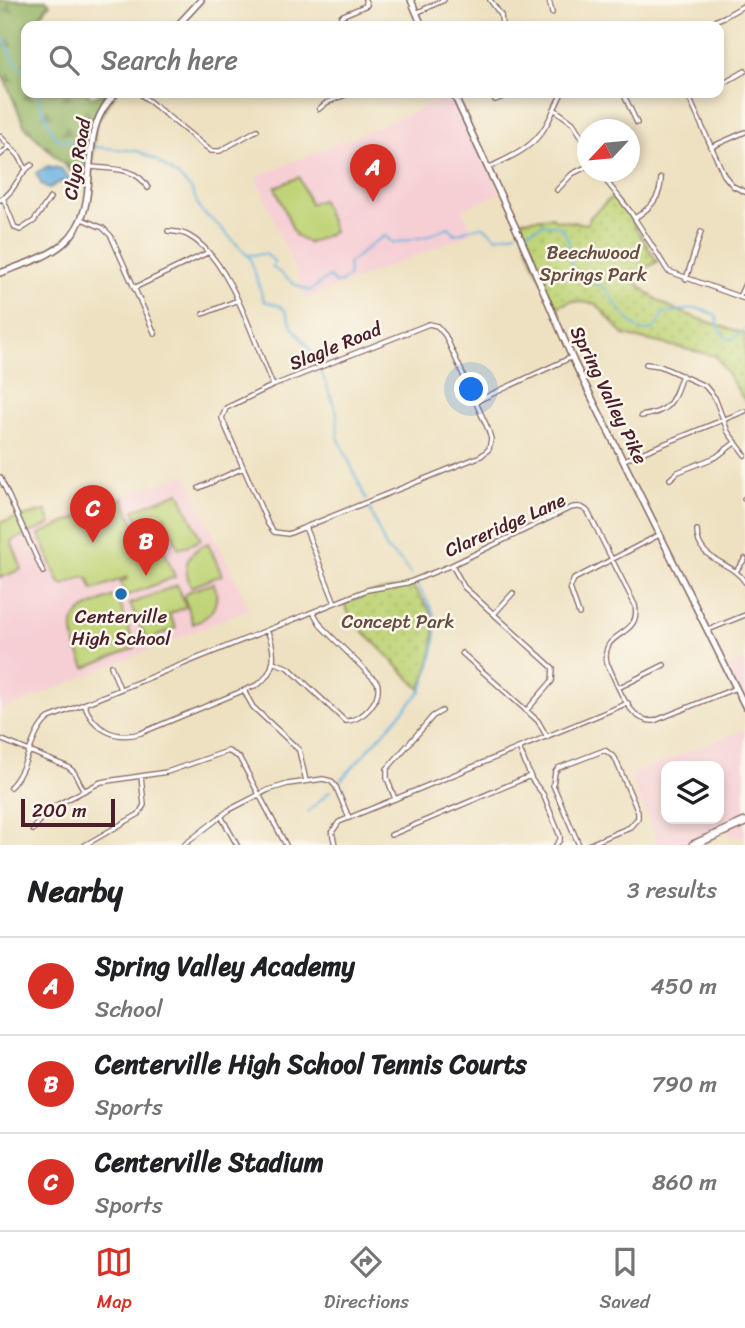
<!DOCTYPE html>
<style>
:root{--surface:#fff;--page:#f2f2f2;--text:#202124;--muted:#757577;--line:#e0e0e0;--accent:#d93025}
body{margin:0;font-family:Sriracha,sans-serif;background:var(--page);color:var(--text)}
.controls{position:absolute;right:21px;bottom:21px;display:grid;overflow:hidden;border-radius:14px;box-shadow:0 4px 10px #0003}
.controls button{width:63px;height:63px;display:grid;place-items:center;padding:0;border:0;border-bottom:2px solid var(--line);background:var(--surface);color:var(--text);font:35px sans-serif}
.compass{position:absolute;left:577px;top:119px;width:63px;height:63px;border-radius:50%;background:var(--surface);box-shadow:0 4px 10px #0003;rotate:244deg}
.scale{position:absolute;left:21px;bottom:18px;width:94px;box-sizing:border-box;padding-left:7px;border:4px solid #4a1f2b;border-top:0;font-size:19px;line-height:24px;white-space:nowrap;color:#4a1f2b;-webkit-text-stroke:5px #fbf7ec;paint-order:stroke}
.you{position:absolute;left:472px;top:390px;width:24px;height:24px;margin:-18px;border:5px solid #fff;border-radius:50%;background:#1a73e8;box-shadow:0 0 0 10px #1a73e833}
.badge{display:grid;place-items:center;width:46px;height:46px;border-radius:50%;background:var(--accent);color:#fff;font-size:23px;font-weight:700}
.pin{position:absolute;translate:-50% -58px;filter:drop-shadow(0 2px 4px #0008)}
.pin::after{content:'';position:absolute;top:37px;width:24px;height:21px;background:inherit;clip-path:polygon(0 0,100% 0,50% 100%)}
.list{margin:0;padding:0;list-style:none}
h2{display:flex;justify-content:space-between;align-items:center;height:91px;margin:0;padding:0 28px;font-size:30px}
h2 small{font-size:23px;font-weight:400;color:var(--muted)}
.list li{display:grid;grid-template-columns:46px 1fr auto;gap:21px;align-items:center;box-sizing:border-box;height:98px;padding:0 28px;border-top:2px solid var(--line)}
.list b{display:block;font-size:26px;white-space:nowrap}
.list p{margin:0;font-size:23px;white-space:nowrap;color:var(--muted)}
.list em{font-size:23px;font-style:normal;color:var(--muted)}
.icon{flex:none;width:38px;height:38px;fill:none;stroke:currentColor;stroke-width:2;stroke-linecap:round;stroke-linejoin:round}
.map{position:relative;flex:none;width:745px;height:845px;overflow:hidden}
.search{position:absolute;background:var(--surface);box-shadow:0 4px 10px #0003;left:21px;right:21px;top:21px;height:77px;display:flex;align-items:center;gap:18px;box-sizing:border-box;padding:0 24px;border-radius:14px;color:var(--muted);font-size:26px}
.sheet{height:385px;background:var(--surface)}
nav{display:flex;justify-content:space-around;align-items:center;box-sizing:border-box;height:98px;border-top:2px solid var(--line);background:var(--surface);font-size:19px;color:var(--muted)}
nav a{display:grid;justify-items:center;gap:4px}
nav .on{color:var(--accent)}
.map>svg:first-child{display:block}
.built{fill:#f6cfd5;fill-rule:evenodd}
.grass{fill:#bfd477;stroke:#847a51;stroke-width:2}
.forest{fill:url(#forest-firs);stroke:#706a4a;stroke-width:2}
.park{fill:url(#park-dots);stroke:#847a51;stroke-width:2}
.water{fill:url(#water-waves);stroke:#586885;stroke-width:2}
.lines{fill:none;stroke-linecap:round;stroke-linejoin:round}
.stream{stroke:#67b1df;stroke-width:2}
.street-casing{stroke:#836360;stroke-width:6}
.secondary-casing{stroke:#836360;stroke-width:8}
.primary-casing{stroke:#836360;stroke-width:10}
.street{stroke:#fff;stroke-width:3.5}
.secondary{stroke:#fff;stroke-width:5}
.primary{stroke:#fff;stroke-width:7}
.poi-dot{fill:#1f6fb2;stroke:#fbf7ec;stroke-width:2.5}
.labels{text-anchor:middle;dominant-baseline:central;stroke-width:5;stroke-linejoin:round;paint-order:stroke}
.street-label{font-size:19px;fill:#4a1f2b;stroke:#fbf7ec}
.park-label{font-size:19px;fill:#674c3e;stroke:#fbf7ec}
.poi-label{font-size:19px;fill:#4a1f2b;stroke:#fbf7ec}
</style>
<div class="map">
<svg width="745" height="845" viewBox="0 0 745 845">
<defs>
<pattern id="forest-firs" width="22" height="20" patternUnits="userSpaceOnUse" patternTransform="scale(1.75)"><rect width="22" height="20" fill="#97b668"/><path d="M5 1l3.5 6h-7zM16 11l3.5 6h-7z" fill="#7d9356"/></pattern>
<pattern id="park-dots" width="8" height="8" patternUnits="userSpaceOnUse" patternTransform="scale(1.75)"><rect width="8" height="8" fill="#bfd477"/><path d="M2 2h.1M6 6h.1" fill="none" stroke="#a6b667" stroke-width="1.8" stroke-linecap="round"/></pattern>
<pattern id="water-waves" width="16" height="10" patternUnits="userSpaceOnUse" patternTransform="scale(1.75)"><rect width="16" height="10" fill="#67b1df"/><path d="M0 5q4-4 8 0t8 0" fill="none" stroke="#578fb5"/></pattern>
</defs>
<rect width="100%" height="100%" fill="#fbf7ec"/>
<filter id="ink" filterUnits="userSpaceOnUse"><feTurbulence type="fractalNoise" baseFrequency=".0143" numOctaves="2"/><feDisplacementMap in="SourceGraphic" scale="14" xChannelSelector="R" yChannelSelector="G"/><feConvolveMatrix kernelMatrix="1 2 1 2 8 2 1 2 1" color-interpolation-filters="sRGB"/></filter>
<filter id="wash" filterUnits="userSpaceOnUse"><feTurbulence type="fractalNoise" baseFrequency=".00686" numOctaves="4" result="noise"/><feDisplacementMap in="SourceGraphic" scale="28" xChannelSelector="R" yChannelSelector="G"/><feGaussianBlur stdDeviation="1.57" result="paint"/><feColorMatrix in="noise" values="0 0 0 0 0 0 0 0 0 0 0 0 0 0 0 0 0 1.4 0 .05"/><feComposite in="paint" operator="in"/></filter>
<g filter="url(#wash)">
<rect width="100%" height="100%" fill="#eee1c1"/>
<path class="built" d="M 454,95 L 500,193 L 463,209 L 472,233 L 307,299 L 256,177 Z
M 186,474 L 249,609 L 0,711 L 0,578 L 11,541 L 122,496 Z
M 745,660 L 745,705 L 727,668 Z
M 745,729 L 745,841 L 743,837 L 729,836 L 726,830 L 692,845 L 659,845 L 630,775 ZM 666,766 L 719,766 L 719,819 L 666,819 Z"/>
<path class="grass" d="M 299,177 L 310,204 L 322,200 L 334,232 L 309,243 L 295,235 L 275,187 Z
M 179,492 L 201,540 L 179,549 L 164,515 L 167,524 L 145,534 L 134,510 Z
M 123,498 L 146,553 L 163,547 L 175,577 L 126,596 L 120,582 L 128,579 L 127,577 L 93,590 L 88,578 L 82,577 L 64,585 L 59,582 L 39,534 Z
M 46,511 L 51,524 L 11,541 L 22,569 L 0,578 L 0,522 Z
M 208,543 L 222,575 L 191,587 C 182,565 186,553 208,543 Z
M 214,583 C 221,603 212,617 193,624 L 184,596 L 187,592 Z
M 177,585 L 186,607 L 169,614 L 176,628 L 147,640 L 130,604 Z
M 117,595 L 135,648 L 85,668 C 64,618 67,614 117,595 Z"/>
<path class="forest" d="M 0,0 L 46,0 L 50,4 L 43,13 L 26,26 L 26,93 L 87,93 L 93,98 L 102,93 L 116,93 L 96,123 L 89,189 L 25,127 L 0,69 Z"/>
<path class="park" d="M 612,197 L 628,215 L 657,262 L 632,276 C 656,311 707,320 745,334 L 745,401 L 716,356 L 624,335 L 596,304 L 572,301 L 556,307 L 534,264 L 520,225 L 522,220 L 552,217 L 556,220 L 587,224 L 591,216 Z
M 412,586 C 418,594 427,604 431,613 C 439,634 430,670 420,689 L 352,620 L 344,604 L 370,593 Z"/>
<path class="water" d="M 48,166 L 61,169 L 70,179 L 68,186 L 60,182 L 48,189 L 42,185 L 36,173 Z"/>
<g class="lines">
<path class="stream" d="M 0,31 L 15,61 L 26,75
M 36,93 L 55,138 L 89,146
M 95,147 L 138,151 L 156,160 L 179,177 L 192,190 L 200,210 L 219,226 L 250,258 L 264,301 L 280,306 L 286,312 L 293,328 L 311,350 L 318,364
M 522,232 L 537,228 L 542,224 L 559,226 C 561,229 564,231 566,235 C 572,245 566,264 579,277 C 586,284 597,282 605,288 C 617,304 647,359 663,313 L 697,308 L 716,315 L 720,331 L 728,339 L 735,338 L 745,328
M 248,255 L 266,254 L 275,262 L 272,267 L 296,285 L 309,291 C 317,288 319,281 330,277 L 334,283 L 342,282 L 349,276 L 348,263 C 362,255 369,243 385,236 L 393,243 L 424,237 L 449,227 L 455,234 C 475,230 478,218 496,237 L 516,233
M 321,371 L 337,413 L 338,437 L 366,499
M 368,505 L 387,550 L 401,561 L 411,575
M 341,780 L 421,691 C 429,674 441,631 434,614 C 430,604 422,594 417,584
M 308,812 L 330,791"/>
</g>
</g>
<g filter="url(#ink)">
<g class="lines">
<g class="street-casing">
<path id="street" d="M 490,0 L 501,15 L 502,26
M 549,0 L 552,13
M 416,13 L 444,0
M 341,16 L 367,5 L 365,0
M 702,26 L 724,17 L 745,5
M 719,86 L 745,71
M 139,93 L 211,151 L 220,151 L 257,130
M 623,93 L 637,123
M 687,93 L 724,175 L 733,186 L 745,192
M 689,97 L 698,93
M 495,100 L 514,93
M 319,109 L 326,103 L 350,93
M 554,109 L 573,123 L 588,147
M 0,136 L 19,156 L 26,169
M 711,147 L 745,132
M 0,155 L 10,146
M 90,167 C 111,169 137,167 148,188
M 488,168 C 510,157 532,149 545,127 C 552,116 556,104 562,93
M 599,172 L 630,211 L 668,271 L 745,299
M 557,190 L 572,174 L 588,166
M 3,198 L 15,228 L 20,230 L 34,221 L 50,198
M 0,200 C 16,192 17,174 32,165
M 635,218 C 650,208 661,198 661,178
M 82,219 L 103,228 L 111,236 L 155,334
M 168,231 C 176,232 183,232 189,236 C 230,258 255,344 273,386
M 686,279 L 701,232
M 134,288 L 207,253
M 740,295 L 745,284
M 203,314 L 238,300
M 429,324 L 437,326 L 445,335 L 488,429 L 491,439 L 489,449 L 481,456 L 288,534 L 274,532 L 268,524 L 226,428 L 222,418 L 226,408 L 272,386 Z
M 646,364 L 660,366 L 705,386 L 715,398 L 728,432 L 745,455
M 475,402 L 572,357
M 641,416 C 671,412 673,401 682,375
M 624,460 L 745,411
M 0,477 L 43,572
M 670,479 L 678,472 L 716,457 L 736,442
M 199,488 L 243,468
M 744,499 L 745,498
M 305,527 L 335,603
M 697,530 C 697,562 731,560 745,582
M 452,565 L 464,587 L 553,668 L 552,681 L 526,711
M 736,571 L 745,559
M 494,614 L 513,593
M 579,614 L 570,588 L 574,579 L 659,535
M 708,630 L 745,615
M 462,653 L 538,721 L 547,737
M 273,662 L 289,668 L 345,721 C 362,722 383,699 377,682 L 322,627 L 313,612
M 111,666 L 120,689
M 620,687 L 664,665
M 244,691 L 253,707 L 299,750 L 306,781
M 84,704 C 93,729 115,741 141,733 L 259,684 C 277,669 276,651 267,630
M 0,739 L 68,767 L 74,772 L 84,791
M 519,748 L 532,780 L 543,794 L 560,836 L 560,840 L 556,845
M 10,787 C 29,768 30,732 49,718 L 367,590 L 407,583 L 452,565 L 568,509 C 575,506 582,505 588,512 L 635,605 C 642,639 599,629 607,663 C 617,682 627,722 654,721 L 736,688
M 395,799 L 387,778 L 387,769 L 433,716 L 442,711
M 221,816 L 237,845
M 33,830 L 45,814 L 55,806 L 101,782 L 167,772 L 228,751 L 239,757 L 286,845
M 391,835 L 530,776
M 85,845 L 139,814 L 144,805 L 141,776
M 184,845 L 229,810 L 268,790 L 288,784 L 323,779 L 331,781 L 336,787 L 349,818
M 335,845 L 332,832 L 339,822 L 628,703
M 579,845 L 553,785 L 555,772 L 558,768 L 605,750 L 615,758 L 638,812 L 638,818 L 630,827 L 588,845"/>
</g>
<g class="secondary-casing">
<path id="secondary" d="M 411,0 L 422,26
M 177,26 L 201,0
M 453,93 L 520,237 L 574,362 L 745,706
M 0,273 C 21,265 47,258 64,243 C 99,212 83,164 96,125 C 100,112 107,102 116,93"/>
</g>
<g class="primary-casing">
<path id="primary" d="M 693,845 L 745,822"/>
</g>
<use href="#street" class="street"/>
<use href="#secondary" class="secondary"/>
<use href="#primary" class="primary"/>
</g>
</g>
<circle class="poi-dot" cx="121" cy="594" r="7"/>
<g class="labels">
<g class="street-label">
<text transform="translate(77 159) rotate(-80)">Clyo Road</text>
<text transform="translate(335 346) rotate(-22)">Slagle Road</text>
<text transform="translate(609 395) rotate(64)">Spring Valley Pike</text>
<text transform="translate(505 525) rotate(-24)">Clareridge Lane</text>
</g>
<g class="park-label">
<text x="593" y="252">Beechwood<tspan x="593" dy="22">Springs Park</tspan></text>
<text x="398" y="621">Concept Park</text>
</g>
<g class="poi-label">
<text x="121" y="616">Centerville<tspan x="121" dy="22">High School</tspan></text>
</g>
</g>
</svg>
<div class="controls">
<button><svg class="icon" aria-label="layers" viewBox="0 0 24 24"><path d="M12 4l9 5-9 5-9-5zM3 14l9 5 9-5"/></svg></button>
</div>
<svg class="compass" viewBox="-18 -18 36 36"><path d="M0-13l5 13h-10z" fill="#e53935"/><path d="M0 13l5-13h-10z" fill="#757577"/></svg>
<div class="scale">200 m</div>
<div class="you"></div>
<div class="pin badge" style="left:373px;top:202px">A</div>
<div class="pin badge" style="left:146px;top:576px">B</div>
<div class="pin badge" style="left:93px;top:543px">C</div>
<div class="search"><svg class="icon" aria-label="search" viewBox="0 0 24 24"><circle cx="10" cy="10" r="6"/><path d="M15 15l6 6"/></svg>Search here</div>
</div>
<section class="sheet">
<h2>Nearby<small>3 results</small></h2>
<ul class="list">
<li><span class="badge">A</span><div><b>Spring Valley Academy</b><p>School</p></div><em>450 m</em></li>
<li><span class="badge">B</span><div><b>Centerville High School Tennis Courts</b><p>Sports</p></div><em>790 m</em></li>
<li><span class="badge">C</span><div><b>Centerville Stadium</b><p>Sports</p></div><em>860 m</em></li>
</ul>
</section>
<nav>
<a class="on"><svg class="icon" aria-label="map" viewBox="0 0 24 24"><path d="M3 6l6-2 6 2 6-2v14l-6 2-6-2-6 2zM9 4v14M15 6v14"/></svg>Map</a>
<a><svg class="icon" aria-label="directions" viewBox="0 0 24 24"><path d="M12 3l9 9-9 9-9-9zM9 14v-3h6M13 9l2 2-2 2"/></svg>Directions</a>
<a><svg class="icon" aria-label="saved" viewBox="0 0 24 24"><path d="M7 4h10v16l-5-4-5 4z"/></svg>Saved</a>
</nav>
